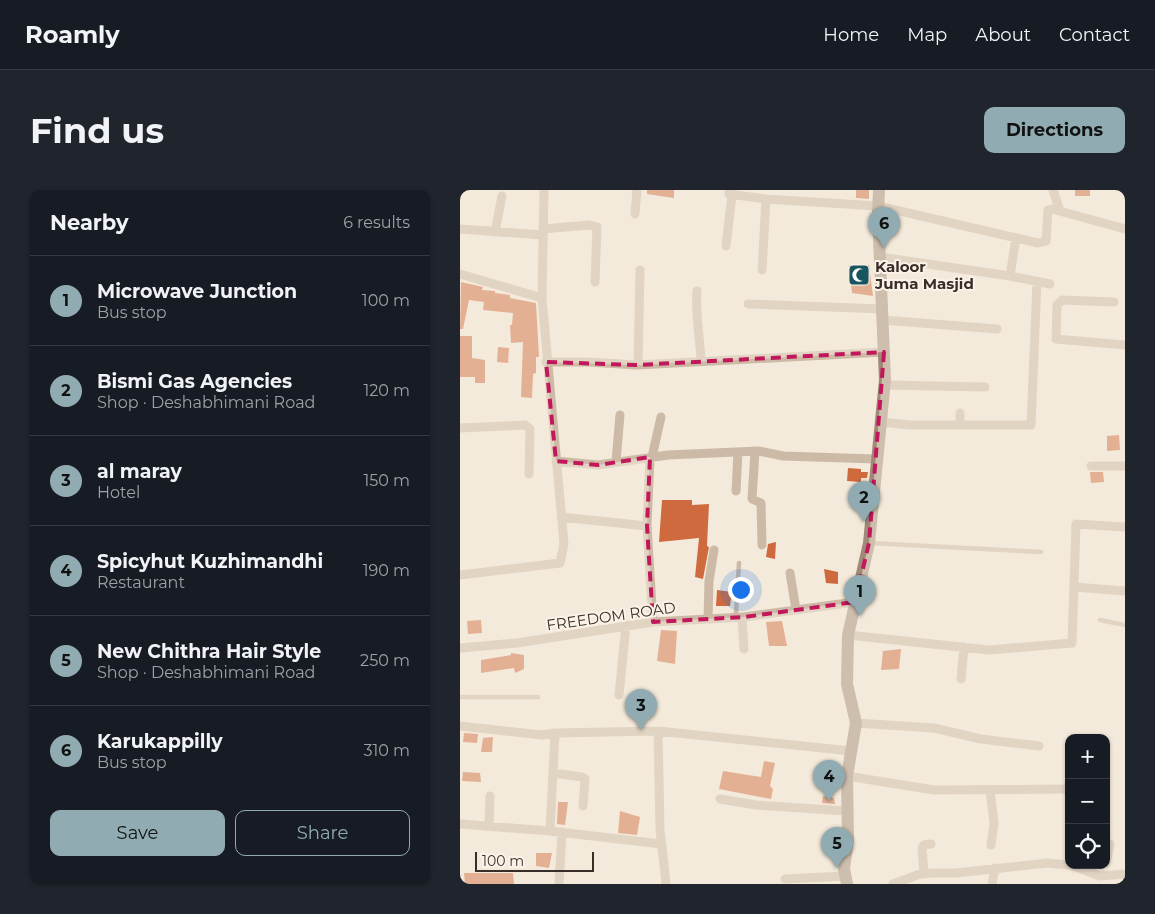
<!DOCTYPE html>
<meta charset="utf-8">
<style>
:root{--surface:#171b24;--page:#20242c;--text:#f1f3f6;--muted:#9ea1a6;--line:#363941;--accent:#90acb2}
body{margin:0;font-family:Montserrat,sans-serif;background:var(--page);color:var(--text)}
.controls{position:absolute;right:15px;bottom:15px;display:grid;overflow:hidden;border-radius:10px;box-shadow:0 1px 4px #0004}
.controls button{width:45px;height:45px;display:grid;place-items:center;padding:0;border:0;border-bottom:1px solid var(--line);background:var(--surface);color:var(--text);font:25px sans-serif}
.scale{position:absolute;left:15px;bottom:12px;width:119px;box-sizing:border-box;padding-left:5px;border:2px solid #392e27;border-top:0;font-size:14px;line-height:18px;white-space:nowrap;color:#392e27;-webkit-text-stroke:4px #fbf3e8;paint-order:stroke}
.you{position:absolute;left:280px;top:399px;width:18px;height:18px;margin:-12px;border:4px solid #fff;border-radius:50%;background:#1a73e8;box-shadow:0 0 0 8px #1a73e833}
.badge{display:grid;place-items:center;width:32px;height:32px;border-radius:50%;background:var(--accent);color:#111;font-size:16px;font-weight:700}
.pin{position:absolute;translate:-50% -41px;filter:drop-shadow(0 1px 2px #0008)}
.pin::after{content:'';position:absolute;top:26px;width:18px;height:15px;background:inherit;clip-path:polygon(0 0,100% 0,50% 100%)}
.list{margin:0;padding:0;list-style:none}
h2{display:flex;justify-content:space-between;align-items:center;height:65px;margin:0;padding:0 20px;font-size:21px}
h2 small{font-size:16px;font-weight:400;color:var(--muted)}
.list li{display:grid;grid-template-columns:32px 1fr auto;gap:15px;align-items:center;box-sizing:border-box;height:90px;padding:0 20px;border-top:1px solid var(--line)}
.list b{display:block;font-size:19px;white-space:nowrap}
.list p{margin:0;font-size:16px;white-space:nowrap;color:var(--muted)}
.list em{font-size:16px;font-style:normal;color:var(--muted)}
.actions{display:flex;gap:10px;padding:15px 20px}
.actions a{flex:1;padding:11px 0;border:1px solid var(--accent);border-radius:10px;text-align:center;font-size:18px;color:var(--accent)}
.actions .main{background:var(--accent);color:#111}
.icon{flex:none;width:28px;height:28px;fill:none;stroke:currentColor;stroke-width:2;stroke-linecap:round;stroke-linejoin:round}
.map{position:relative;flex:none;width:665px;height:694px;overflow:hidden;border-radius:10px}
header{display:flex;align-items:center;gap:30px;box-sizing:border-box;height:70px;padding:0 25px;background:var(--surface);border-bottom:1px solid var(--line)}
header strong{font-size:24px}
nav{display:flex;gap:28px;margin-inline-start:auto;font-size:18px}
.intro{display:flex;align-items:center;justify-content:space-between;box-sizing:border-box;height:120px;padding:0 30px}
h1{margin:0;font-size:35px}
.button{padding:12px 22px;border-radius:10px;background:var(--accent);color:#111;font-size:18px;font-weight:700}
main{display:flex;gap:30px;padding:0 30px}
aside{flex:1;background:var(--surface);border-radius:10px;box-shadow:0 1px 4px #0004}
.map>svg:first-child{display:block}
.building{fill:#cf6a3e}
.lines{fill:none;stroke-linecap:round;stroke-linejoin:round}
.lane{stroke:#cdbaa6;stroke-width:4.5}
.street{stroke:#cdbaa6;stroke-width:9}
.secondary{stroke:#a18977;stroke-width:12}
.marked{fill:none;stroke:#c2185b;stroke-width:4;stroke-dasharray:10 6;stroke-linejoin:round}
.labels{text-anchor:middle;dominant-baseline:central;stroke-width:4;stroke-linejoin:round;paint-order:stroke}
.poi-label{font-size:15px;font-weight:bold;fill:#392e27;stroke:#fbf3e8;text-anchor:start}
.street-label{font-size:15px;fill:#392e27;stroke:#fbf3e8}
</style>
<header>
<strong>Roamly</strong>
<nav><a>Home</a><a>Map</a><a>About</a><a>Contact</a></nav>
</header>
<div class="intro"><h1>Find us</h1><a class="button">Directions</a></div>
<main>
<aside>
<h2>Nearby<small>6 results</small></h2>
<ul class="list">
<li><span class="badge">1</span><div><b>Microwave Junction</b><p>Bus stop</p></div><em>100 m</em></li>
<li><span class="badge">2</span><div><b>Bismi Gas Agencies</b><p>Shop · Deshabhimani Road</p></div><em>120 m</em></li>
<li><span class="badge">3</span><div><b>al maray</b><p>Hotel</p></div><em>150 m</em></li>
<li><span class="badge">4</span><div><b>Spicyhut Kuzhimandhi</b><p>Restaurant</p></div><em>190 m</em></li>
<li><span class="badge">5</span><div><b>New Chithra Hair Style</b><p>Shop · Deshabhimani Road</p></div><em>250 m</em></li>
<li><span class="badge">6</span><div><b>Karukappilly</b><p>Bus stop</p></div><em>310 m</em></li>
</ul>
<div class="actions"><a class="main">Save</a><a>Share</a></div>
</aside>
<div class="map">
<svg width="665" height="694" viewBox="0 0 665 694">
<rect width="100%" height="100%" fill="#f4eadb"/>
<path class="building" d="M 187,0 L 214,0 L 214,8 L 187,4 Z
M 396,0 L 409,0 L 409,9 L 396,8 Z
M 615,0 L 630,0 L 630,6 L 615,6 Z
M 389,75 L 409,75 L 413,106 L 392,103 Z
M 1,92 L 23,97 L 22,100 L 35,101 L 35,103 L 50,105 L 50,108 L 76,113 L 79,167 L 76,167 L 76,183 L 73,184 L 72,208 L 61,207 L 63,152 L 51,153 L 50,135 L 52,135 L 53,123 L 23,120 L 24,112 L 9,110 L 3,139 L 0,139 Z
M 0,146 L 12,146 L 12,168 L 25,170 L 25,193 L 15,193 L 15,187 L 0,187 Z
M 38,157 L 49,158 L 48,173 L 37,172 Z
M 659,245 L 660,260 L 647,261 L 647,246 Z
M 388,278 L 401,279 L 401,282 L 408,282 L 407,288 L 401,288 L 401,292 L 387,291 Z
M 630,282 L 643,282 L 644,292 L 631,293 Z
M 202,310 L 232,310 L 232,315 L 249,314 L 247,356 L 249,357 L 243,389 L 235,387 L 239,348 L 199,352 Z
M 316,352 L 315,369 L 306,367 L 308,354 Z
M 364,379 L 378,382 L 378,394 L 366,393 Z
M 257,400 L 272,402 L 270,416 L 256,416 Z
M 21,430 L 22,443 L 8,444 L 7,431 Z
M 322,431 L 327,456 L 309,456 L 306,432 Z
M 201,440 L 217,441 L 215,474 L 197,471 Z
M 441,459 L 439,479 L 421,480 L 423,461 Z
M 51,463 L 64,465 L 64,479 L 55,483 L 54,478 L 21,483 L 21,470 L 51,465 Z
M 4,543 L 18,544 L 17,553 L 3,552 Z
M 33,547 L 32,562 L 21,562 L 23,548 Z
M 304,571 L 315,573 L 310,596 L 313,599 L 311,609 L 259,599 L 263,581 L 301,587 Z
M 3,582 L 20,583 L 21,592 L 2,591 Z
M 363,606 L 374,608 L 375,614 L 362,613 Z
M 98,612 L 108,612 L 105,635 L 97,634 Z
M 160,621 L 180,627 L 177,645 L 158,643 Z
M 76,663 L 92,663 L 89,678 L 76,676 Z
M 4,683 L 53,683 L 54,694 L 5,694 Z"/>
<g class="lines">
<path class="lane" d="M 410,353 L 581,362
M 278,426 L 276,423 L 279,373
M 640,430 L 665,435
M 0,507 L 78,507"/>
<path class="street" d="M 269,0 L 269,4 L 306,9 L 418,16 L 578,53 L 586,51 L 588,20 L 592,19 L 665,39
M 593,0 L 600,21
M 175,24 L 177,0
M 0,39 L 83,45
M 83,39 L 129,35 L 137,37 L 135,92
M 35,42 L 42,6
M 556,48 L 550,86 L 590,94
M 266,56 L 272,5
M 420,67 L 550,86
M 302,80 L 306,9
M 0,84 L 82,108 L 104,354 L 100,373 L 0,385
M 237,101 C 235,126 240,146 241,171
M 82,108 L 84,0
M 654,112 L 602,110 L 597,115 L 596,149 L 665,155
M 288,114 L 423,119
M 423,130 L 537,139
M 86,172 L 128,172 L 177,175 L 424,162
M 178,175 L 180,80
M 425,195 L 525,197
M 500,223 L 500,235 L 571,235 L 577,92
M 421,232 L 450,235 L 500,235
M 0,238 L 65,235 L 70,239 L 69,284
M 295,261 L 292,309 L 301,313 L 302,355
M 190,267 L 187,336 L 193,432
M 192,267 L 201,227
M 96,271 L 138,275 L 208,265 L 299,261 L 323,266 L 416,269
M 156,271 L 160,225
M 631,276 L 665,276
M 276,301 L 278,262
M 101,327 L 187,336
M 330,383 L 336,420
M 614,397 L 665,401
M 282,427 L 284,459
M 248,429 L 249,391 L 254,360
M 388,445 L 529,460 L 612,453 L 616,334 L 665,337
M 0,458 L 57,453 L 193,432 L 284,427 L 395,412
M 501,489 L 504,457
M 159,505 L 166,435
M 396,533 L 474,538 L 521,549 L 579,556
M 0,536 L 82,545 L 95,543
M 198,541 L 200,639 L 206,694
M 93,583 L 122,587 L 125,589 L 123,616
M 387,586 L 474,600 L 609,599
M 530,600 L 534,633 L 531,655
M 260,609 L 296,615 L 387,621
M 0,634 L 90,641 L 201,654
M 29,636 L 30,606
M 90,641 L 95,543 L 198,541 L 391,561
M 646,673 L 650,654
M 611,675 L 640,686 L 665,684
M 464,684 L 462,658 L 464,655 L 471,654
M 325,689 L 385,686
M 99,694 L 102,642
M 433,694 L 460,684 L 474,683 L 496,683 L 587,673 L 609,675
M 532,694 L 535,678"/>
<path class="secondary" d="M 387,694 L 384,679 L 388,650 L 387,586 L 396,533 L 387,494 L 388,445 L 409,353 L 425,190 L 418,24 L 419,0"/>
</g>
<path d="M0 0H665V694H0ZM 424,162 L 409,353 L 395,412 L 284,427 L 193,432 L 187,336 L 190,267 L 138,275 L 96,271 L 86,172 L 177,175 Z" fill="#f4eadb" fill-opacity=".55" fill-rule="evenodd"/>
<path class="marked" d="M 424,162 L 409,353 L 395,412 L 284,427 L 193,432 L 187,336 L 190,267 L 138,275 L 96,271 L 86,172 L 177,175 Z"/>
<defs>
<g id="mosque-square" transform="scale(1.125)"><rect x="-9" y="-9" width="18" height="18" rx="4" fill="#19555e" stroke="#fbf3e8"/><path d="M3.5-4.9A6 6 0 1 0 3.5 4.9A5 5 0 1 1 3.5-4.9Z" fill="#fff"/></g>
</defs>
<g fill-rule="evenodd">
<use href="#mosque-square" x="399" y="85"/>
</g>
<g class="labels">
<g class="poi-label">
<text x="415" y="76">Kaloor<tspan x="415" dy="17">Juma Masjid</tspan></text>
</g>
<g class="street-label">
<text transform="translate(151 426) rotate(-8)">FREEDOM ROAD</text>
</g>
</g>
</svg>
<div class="controls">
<button>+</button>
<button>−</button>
<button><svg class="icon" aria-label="locate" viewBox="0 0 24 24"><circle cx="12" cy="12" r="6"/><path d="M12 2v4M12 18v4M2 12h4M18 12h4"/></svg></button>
</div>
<div class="scale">100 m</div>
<div class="you"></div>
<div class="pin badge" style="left:400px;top:426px">1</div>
<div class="pin badge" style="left:404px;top:332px">2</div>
<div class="pin badge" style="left:181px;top:540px">3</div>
<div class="pin badge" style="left:369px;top:611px">4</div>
<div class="pin badge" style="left:377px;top:678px">5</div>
<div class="pin badge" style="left:424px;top:58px">6</div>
</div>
</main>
